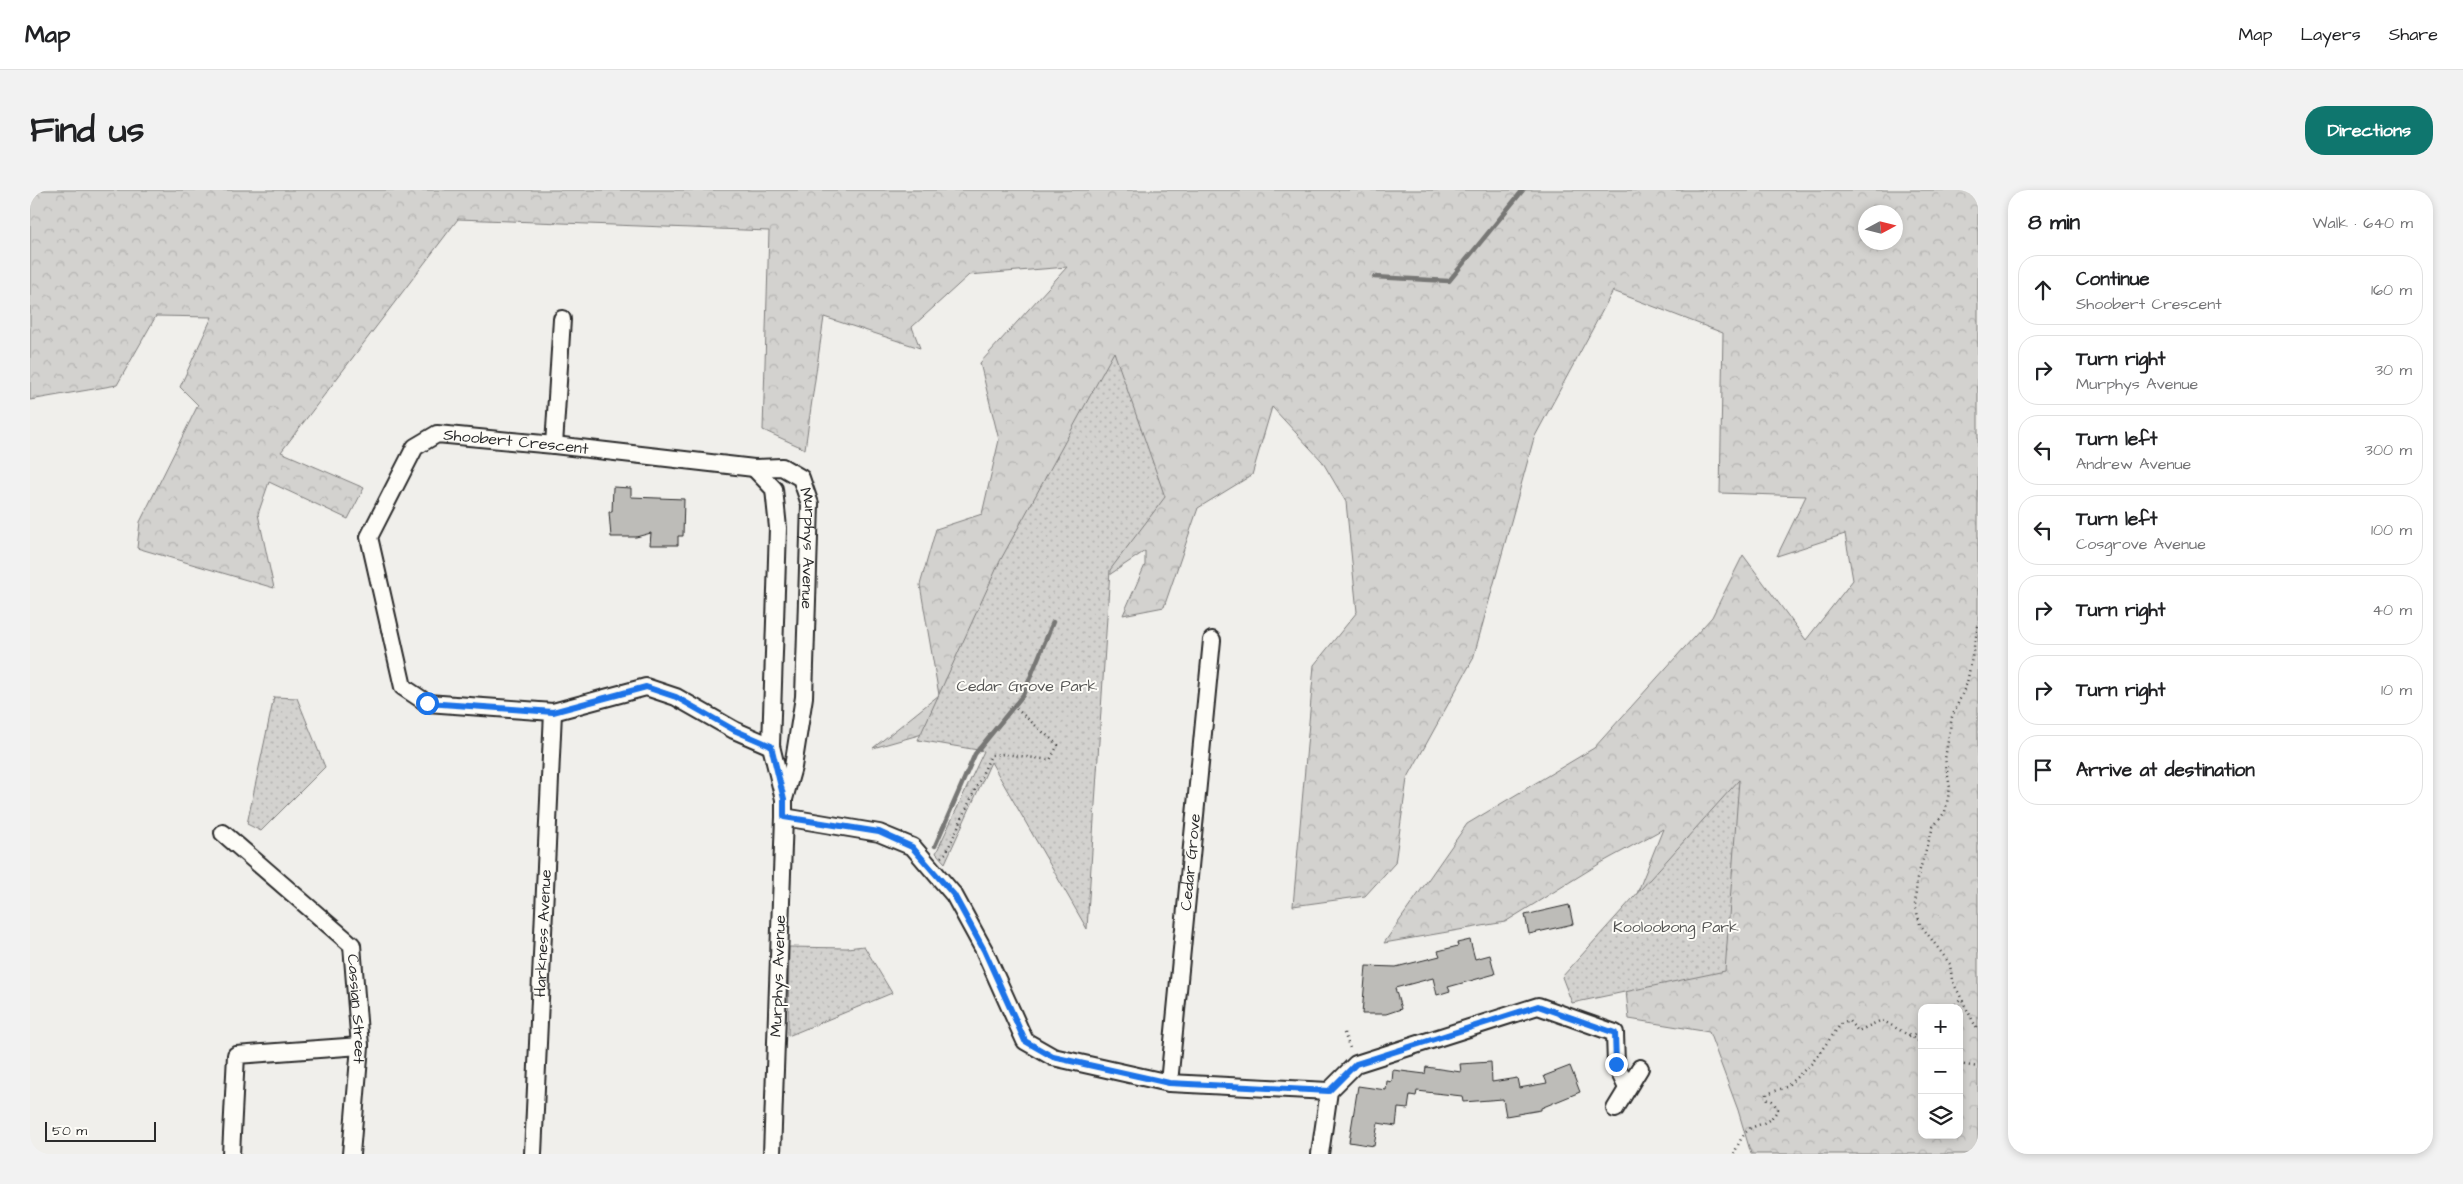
<!DOCTYPE html>
<meta charset="utf-8">
<style>
:root{--surface:#fff;--page:#f2f2f2;--text:#202124;--muted:#757577;--line:#e0e0e0;--accent:#0f766e}
body{margin:0;font-family:"Architects Daughter",sans-serif;background:var(--page);color:var(--text)}
.controls{position:absolute;right:15px;bottom:15px;display:grid;overflow:hidden;border-radius:10px;box-shadow:0 2px 8px #0003}
.controls button{width:45px;height:45px;display:grid;place-items:center;padding:0;border:0;border-bottom:1px solid var(--line);background:var(--surface);color:var(--text);font:25px sans-serif}
.compass{position:absolute;left:1828px;top:15px;width:45px;height:45px;border-radius:50%;background:var(--surface);box-shadow:0 2px 8px #0003;rotate:83deg}
.scale{position:absolute;left:15px;bottom:12px;width:111px;box-sizing:border-box;padding-left:5px;border:2px solid #2b2b2b;border-top:0;font-size:14px;line-height:18px;white-space:nowrap;color:#2b2b2b;-webkit-text-stroke:4px #fdfcf7;paint-order:stroke}
.stop{position:absolute;width:15px;height:15px;margin:-11px;border:4px solid #1a73e8;border-radius:50%;background:#fff}
.stop.end{background:#1a73e8;border-color:#fff;box-shadow:0 1px 5px #0008}
.list{margin:0;padding:0;list-style:none}
h2{display:flex;justify-content:space-between;align-items:center;height:65px;margin:0;padding:0 20px;font-size:21px}
h2 small{font-size:16px;font-weight:400;color:var(--muted)}
.list li{display:grid;grid-template-columns:32px 1fr auto;gap:15px;align-items:center;box-sizing:border-box;height:70px;margin:0 10px 10px;padding:0 10px;border:1px solid var(--line);border-radius:20px}
.list b{display:block;font-size:19px;white-space:nowrap}
.list p{margin:0;font-size:16px;white-space:nowrap;color:var(--muted)}
.list em{font-size:16px;font-style:normal;color:var(--muted)}
.icon{flex:none;width:28px;height:28px;fill:none;stroke:currentColor;stroke-width:2;stroke-linecap:round;stroke-linejoin:round}
.map{position:relative;flex:none;width:1948px;height:964px;overflow:hidden;border-radius:20px}
header{display:flex;align-items:center;gap:30px;box-sizing:border-box;height:70px;padding:0 25px;background:var(--surface);border-bottom:1px solid var(--line)}
header strong{font-size:24px}
nav{display:flex;gap:28px;margin-inline-start:auto;font-size:18px}
.intro{display:flex;align-items:center;justify-content:space-between;box-sizing:border-box;height:120px;padding:0 30px}
h1{margin:0;font-size:35px}
.button{padding:12px 22px;border-radius:20px;background:var(--accent);color:#fff;font-size:18px;font-weight:700}
main{display:flex;gap:30px;padding:0 30px}
aside{flex:1;background:var(--surface);border-radius:20px;box-shadow:0 2px 8px #0003}
.map>svg:first-child{display:block}
.forest{fill:url(#forest-crowns);stroke:#7f7e7d;fill-rule:evenodd}
.park{fill:url(#park-dots);stroke:#7f7e7d}
.lines{fill:none;stroke-linecap:round;stroke-linejoin:round}
.stream{stroke:#777775;stroke-width:4.5}
.building{fill:#bdbcb8;stroke:#2b2b2b}
.minor-casing{stroke:#2b2b2b;stroke-width:20}
.path{stroke:#2b2b2b;stroke-width:2.5;stroke-dasharray:1 4;stroke-linecap:butt}
.minor{stroke:#fdfcf7;stroke-width:16}
.route{stroke:#1a73e8;stroke-width:6}
.labels{text-anchor:middle;dominant-baseline:central;stroke-width:4;stroke-linejoin:round;paint-order:stroke}
.street-label{font-size:16px;fill:#2b2b2b;stroke:#fdfcf7}
.park-label{font-size:16px;fill:#555554;stroke:#fdfcf7}
</style>
<header>
<strong>Map</strong>
<nav><a>Map</a><a>Layers</a><a>Share</a></nav>
</header>
<div class="intro"><h1>Find us</h1><a class="button">Directions</a></div>
<main>
<div class="map">
<svg width="1948" height="964" viewBox="0 0 1948 964">
<defs>
<pattern id="forest-crowns" width="20" height="18" patternUnits="userSpaceOnUse" patternTransform="scale(1.25)"><rect width="20" height="18" fill="#d3d2cf"/><path d="M2 6a3 3 0 1 1 6 0M12 15a3 3 0 1 1 6 0" fill="none" stroke="#b5b4b2"/></pattern>
<pattern id="park-dots" width="8" height="8" patternUnits="userSpaceOnUse" patternTransform="scale(1.25)"><rect width="8" height="8" fill="#d3d2cf"/><path d="M2 2h.1M6 6h.1" fill="none" stroke="#b5b4b2" stroke-width="1.8" stroke-linecap="round"/></pattern>
</defs>
<rect width="100%" height="100%" fill="#f0efeb"/>
<filter id="ink" filterUnits="userSpaceOnUse"><feTurbulence type="fractalNoise" baseFrequency=".02" numOctaves="2"/><feDisplacementMap in="SourceGraphic" scale="10" xChannelSelector="R" yChannelSelector="G"/><feConvolveMatrix kernelMatrix="1 2 1 2 8 2 1 2 1" color-interpolation-filters="sRGB"/></filter>
<g filter="url(#ink)">
<path class="forest" d="M 0,0 L 1948,0 L 1948,964 L 1721,964 L 1708,920 L 1679,842 L 1599,829 L 1590,746 L 1633,639 L 1569,674 L 1475,732 L 1354,753 L 1437,634 L 1564,558 L 1682,427 L 1713,365 L 1776,450 L 1823,390 L 1815,344 L 1747,366 L 1776,306 L 1690,303 L 1693,143 L 1583,101 L 1504,248 L 1443,469 L 1377,589 L 1365,673 L 1335,706 L 1263,716 L 1284,475 L 1327,422 L 1316,312 L 1292,271 L 1242,217 L 1222,285 L 1168,318 L 1134,417 L 1093,425 L 1115,375 L 1115,361 L 1043,409 L 956,526 L 843,558 L 909,505 L 890,395 L 906,339 L 952,324 L 969,250 L 950,173 L 1037,77 L 939,85 L 882,137 L 890,158 L 794,127 L 775,259 L 733,240 L 739,41 L 428,29 L 251,262 L 334,298 L 318,329 L 239,292 L 228,324 L 244,398 L 107,358 L 110,332 L 168,215 L 150,197 L 182,127 L 126,126 L 87,195 L 0,210 ZM 1836,22 L 1866,22 L 1866,52 L 1836,52 ZM 1892,818 L 1929,818 L 1929,945 L 1892,945 Z"/>
<path class="park" d="M 1084,162 L 1135,307 L 1080,380 L 1057,739 L 961,572 L 915,673 L 906,663 L 954,561 L 888,550 L 970,371 Z
M 244,507 L 267,508 L 295,577 L 231,641 L 217,634 Z
M 1709,590 L 1695,781 L 1542,813 L 1532,787 Z
M 834,756 L 862,803 L 758,846 L 759,757 L 817,758 Z"/>
<g class="lines">
<path class="stream" d="M 1344,87 L 1419,91 L 1493,0
M 905,656 L 945,564 L 993,505 L 1023,432"/>
</g>
<path class="building" d="M 583,297 L 601,298 L 601,307 L 654,309 L 653,346 L 648,346 L 648,355 L 620,355 L 621,343 L 606,347 L 581,347 L 579,322 L 582,322 Z
M 1539,715 L 1543,734 L 1499,744 L 1495,725 Z
M 1440,750 L 1445,769 L 1460,765 L 1465,784 L 1418,797 L 1420,801 L 1407,805 L 1403,788 L 1365,798 L 1371,819 L 1356,824 L 1332,824 L 1336,776 L 1366,777 L 1410,766 L 1408,761 L 1428,756 L 1427,753 Z
M 1461,872 L 1462,892 L 1487,888 L 1489,898 L 1517,893 L 1514,886 L 1540,876 L 1550,902 L 1511,918 L 1511,920 L 1476,926 L 1473,909 L 1433,912 L 1432,906 L 1387,901 L 1386,906 L 1380,905 L 1378,919 L 1368,918 L 1366,936 L 1348,933 L 1344,956 L 1319,952 L 1328,896 L 1356,900 L 1357,891 L 1362,892 L 1363,880 L 1395,884 L 1396,877 L 1431,882 L 1430,874 Z"/>
<g class="lines">
<g class="minor-casing">
<g id="minor">
<path d="M 524,255 L 532,129"/>
<path d="M 724,278 L 744,299 L 748,338 L 741,556 L 754,609 L 754,627 L 742,964"/>
<path id="s1" d="M 741,556 L 704,540 L 646,507 L 616,497 L 523,522 L 397,513 L 373,497 L 339,347 L 385,257 L 407,244 L 524,255 L 724,278 L 752,277 L 771,288 L 780,314 L 774,507 L 763,577 L 754,609"/>
<path d="M 754,627 L 849,643 L 883,657 L 924,705 L 954,760 L 995,851 L 1023,867 L 1139,893 L 1299,901"/>
<path id="s2" d="M 193,643 L 322,755 L 330,856 L 321,964"/>
<path id="s3" d="M 1139,893 L 1182,450"/>
<path d="M 1585,919 L 1610,878"/>
<path d="M 201,964 L 206,865 L 330,856"/>
<path id="s4" d="M 503,964 L 523,522"/>
<path d="M 1290,964 L 1299,901 L 1326,874 L 1508,816 L 1585,843 L 1586,875 L 1597,898"/>
</g>
</g>
<path class="path" d="M 1948,436 L 1937,493 L 1922,527 L 1915,569 L 1920,598 L 1915,622 L 1903,637 L 1887,689 L 1885,715 L 1890,734 L 1920,774 L 1922,790 L 1948,841
M 911,667 L 916,663 L 961,565 L 975,564 L 1020,570 L 1028,555 L 983,516
M 1922,818 L 1931,808
M 1314,843 L 1321,861
M 1879,847 L 1892,842
M 1929,874 L 1948,877
M 1704,964 C 1708,955 1713,941 1723,937 C 1734,933 1742,931 1748,919 L 1742,911 L 1738,910 L 1737,904 L 1756,897 L 1782,873 L 1811,834 L 1818,830 L 1828,841 L 1852,830 L 1892,853"/>
<use href="#minor" class="minor"/>
</g>
</g>
<g class="lines" filter="url(#ink)">
<path class="route" d="M 397,513 L 523,522 L 616,497 L 646,507 L 704,540 L 741,556 L 754,609 L 754,627 L 849,642 L 882,657 L 924,705 L 954,760 L 995,851 L 1023,867 L 1139,893 L 1299,901 L 1326,874 L 1508,816 L 1585,843 L 1586,874"/>
</g>
<g class="labels">
<g class="street-label">
<text stroke="none"><textPath href="#s1" startOffset="750">Shoobert Crescent</textPath></text>
<text stroke="none"><textPath href="#s1" startOffset="1111">Murphys Avenue</textPath></text>
<text stroke="none"><textPath href="#s3" startOffset="222">Cedar Grove</textPath></text>
<text stroke="none"><textPath href="#s4" startOffset="221">Harkness Avenue</textPath></text>
<text transform="translate(748 786) rotate(-88)">Murphys Avenue</text>
<text stroke="none"><textPath href="#s2" startOffset="235">Cassian Street</textPath></text>
</g>
<g class="park-label">
<text x="997" y="496">Cedar Grove Park</text>
<text x="1646" y="737">Kooloobong Park</text>
</g>
</g>
</svg>
<div class="controls">
<button>+</button>
<button>−</button>
<button><svg class="icon" aria-label="layers" viewBox="0 0 24 24"><path d="M12 4l9 5-9 5-9-5zM3 14l9 5 9-5"/></svg></button>
</div>
<svg class="compass" viewBox="-18 -18 36 36"><path d="M0-13l5 13h-10z" fill="#e53935"/><path d="M0 13l5-13h-10z" fill="#757577"/></svg>
<div class="scale">50 m</div>
<div class="stop" style="left:397px;top:513px"></div>
<div class="stop end" style="left:1586px;top:874px"></div>
</div>
<aside>
<h2>8 min<small>Walk · 640 m</small></h2>
<ul class="list">
<li><svg class="icon" aria-label="ahead" viewBox="0 0 24 24"><path d="M12 20V5M6 11l6-6 6 6"/></svg><div><b>Continue</b><p>Shoobert Crescent</p></div><em>160 m</em></li>
<li><svg class="icon" aria-label="right" viewBox="0 0 24 24"><path d="M7 20v-9h11M14 6l5 5-5 5"/></svg><div><b>Turn right</b><p>Murphys Avenue</p></div><em>30 m</em></li>
<li><svg class="icon" aria-label="left" viewBox="0 0 24 24"><path d="M17 20v-9H6M10 6l-5 5 5 5"/></svg><div><b>Turn left</b><p>Andrew Avenue</p></div><em>300 m</em></li>
<li><svg class="icon" aria-label="left" viewBox="0 0 24 24"><path d="M17 20v-9H6M10 6l-5 5 5 5"/></svg><div><b>Turn left</b><p>Cosgrove Avenue</p></div><em>100 m</em></li>
<li><svg class="icon" aria-label="right" viewBox="0 0 24 24"><path d="M7 20v-9h11M14 6l5 5-5 5"/></svg><div><b>Turn right</b></div><em>40 m</em></li>
<li><svg class="icon" aria-label="right" viewBox="0 0 24 24"><path d="M7 20v-9h11M14 6l5 5-5 5"/></svg><div><b>Turn right</b></div><em>10 m</em></li>
<li><svg class="icon" aria-label="arrive" viewBox="0 0 24 24"><path d="M6 21V4h12l-3 4 3 4H6"/></svg><div><b>Arrive at destination</b></div></li>
</ul>
</aside>
</main>
